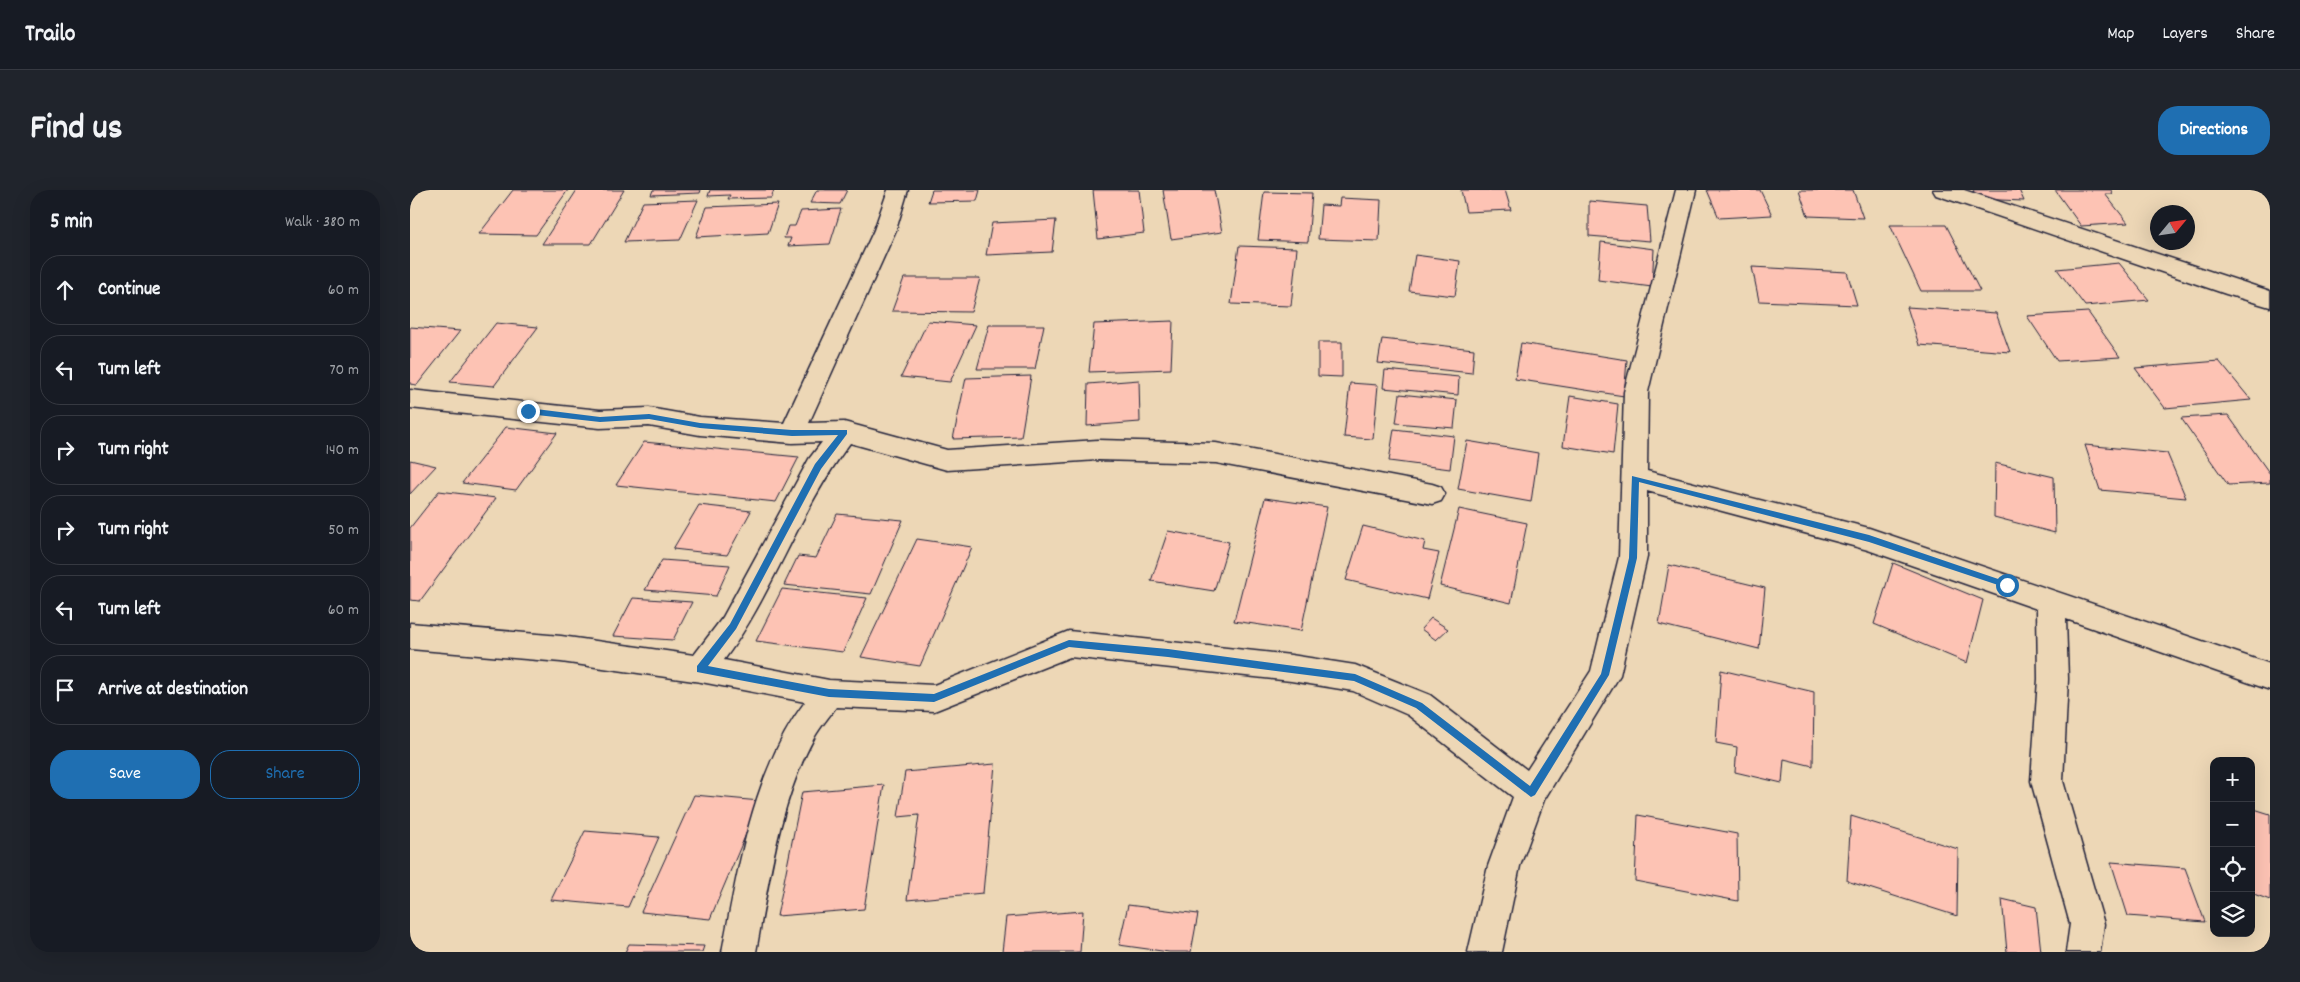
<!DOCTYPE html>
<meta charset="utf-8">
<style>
:root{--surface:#171b24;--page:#20242c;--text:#f1f3f6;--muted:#9ea1a6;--line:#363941;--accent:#1f6fb2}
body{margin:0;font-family:Dekko,sans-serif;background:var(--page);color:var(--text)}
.controls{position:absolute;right:15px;bottom:15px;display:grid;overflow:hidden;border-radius:10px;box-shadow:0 5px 20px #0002}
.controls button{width:45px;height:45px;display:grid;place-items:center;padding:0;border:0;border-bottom:1px solid var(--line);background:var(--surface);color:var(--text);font:25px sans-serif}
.compass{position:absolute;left:1740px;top:15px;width:45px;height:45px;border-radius:50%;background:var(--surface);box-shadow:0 5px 20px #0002;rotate:61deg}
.stop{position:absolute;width:15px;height:15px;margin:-11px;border:4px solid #1f6fb2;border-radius:50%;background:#fff}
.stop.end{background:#1f6fb2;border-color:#fff;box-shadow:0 1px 5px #0008}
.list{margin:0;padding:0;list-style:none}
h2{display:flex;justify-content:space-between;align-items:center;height:65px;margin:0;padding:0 20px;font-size:21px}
h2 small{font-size:16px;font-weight:400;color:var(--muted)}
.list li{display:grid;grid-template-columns:32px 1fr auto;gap:15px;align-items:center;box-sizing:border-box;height:70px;margin:0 10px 10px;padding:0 10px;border:1px solid var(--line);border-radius:20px}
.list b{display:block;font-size:19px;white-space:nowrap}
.list em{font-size:16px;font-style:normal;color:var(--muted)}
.actions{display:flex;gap:10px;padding:15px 20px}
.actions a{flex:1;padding:11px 0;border:1px solid var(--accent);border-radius:20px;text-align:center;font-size:18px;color:var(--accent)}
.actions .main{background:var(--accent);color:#fff}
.icon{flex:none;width:28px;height:28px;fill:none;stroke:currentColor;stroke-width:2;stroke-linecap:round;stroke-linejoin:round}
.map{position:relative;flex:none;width:1860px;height:762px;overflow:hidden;border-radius:20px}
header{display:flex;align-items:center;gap:30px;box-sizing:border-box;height:70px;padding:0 25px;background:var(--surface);border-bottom:1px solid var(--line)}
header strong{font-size:24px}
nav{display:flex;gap:28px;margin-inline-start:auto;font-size:18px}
.intro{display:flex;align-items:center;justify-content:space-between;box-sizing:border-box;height:120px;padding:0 30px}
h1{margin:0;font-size:35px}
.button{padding:12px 22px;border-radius:20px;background:var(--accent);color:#fff;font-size:18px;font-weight:700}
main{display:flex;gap:30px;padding:0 30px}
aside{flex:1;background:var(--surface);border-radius:20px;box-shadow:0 5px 20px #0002}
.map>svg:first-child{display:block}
.building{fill:#fdc3b4;stroke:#22223b}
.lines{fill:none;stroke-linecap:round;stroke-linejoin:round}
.street-casing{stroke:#22223b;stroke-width:3}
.street{fill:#edd7b6;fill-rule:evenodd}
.route{fill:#1f6fb2}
</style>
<header>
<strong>Trailo</strong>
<nav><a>Map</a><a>Layers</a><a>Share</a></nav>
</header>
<div class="intro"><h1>Find us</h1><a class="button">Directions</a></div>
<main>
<aside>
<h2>5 min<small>Walk · 380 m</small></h2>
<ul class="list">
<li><svg class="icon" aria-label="ahead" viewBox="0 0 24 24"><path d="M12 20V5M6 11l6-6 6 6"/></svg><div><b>Continue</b></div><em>60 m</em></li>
<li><svg class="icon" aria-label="left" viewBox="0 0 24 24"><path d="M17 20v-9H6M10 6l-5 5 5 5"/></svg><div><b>Turn left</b></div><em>70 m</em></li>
<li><svg class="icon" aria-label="right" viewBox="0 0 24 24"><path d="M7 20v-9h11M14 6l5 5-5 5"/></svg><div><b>Turn right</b></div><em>140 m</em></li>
<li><svg class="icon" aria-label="right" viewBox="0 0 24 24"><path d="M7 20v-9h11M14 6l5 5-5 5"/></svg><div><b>Turn right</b></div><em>50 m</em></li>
<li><svg class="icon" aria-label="left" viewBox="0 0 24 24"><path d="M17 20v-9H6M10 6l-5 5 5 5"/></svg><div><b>Turn left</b></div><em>60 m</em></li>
<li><svg class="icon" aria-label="arrive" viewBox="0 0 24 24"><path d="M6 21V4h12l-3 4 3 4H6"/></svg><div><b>Arrive at destination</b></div></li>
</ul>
<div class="actions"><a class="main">Save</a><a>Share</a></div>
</aside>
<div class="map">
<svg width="1860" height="762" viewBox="0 0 1860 762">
<rect width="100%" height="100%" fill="#edd7b6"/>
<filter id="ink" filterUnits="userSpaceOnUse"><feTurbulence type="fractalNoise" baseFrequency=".02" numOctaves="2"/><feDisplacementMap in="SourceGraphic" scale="10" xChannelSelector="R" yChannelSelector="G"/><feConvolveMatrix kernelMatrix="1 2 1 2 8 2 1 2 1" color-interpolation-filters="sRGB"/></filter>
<g filter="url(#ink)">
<path class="building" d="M 103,0 L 158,0 L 126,45 L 69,44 Z
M 167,0 L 214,0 L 181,54 L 132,54 Z
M 243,0 L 291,0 L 290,3 L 241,5 Z
M 300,0 L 364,0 L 361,8 L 318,9 L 320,5 L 298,6 Z
M 407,0 L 437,0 L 430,14 L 400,13 Z
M 522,0 L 570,0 L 567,11 L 518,12 Z
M 683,0 L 729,0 L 734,43 L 688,49 Z
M 753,0 L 804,0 L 812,42 L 761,49 Z
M 1051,0 L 1095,0 L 1101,20 L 1056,22 Z
M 1297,0 L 1350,0 L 1362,25 L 1309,28 Z
M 1389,0 L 1443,0 L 1453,28 L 1398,26 Z
M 1563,0 L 1609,0 L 1614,11 L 1567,9 Z
M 1645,0 L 1701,0 L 1703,4 L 1695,4 L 1718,33 L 1671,36 Z
M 854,2 L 902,3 L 898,52 L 848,50 Z
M 930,8 L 971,10 L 969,51 L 908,49 L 911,15 L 929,16 Z
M 288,10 L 270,50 L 214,52 L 233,12 Z
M 1179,11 L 1237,16 L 1240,51 L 1179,46 Z
M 368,14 L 358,43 L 286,47 L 297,17 Z
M 431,19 L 420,54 L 378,56 L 381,48 L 374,48 L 378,36 L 385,36 L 391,21 Z
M 646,30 L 642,62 L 576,65 L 582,33 Z
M 1480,35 L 1536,35 L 1570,101 L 1511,101 Z
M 1191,52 L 1244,59 L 1242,97 L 1188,90 Z
M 829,56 L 887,58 L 881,116 L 821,114 Z
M 1005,65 L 1050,71 L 1045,106 L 999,101 Z
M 1709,73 L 1739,110 L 1675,116 L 1647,79 Z
M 1342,77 L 1437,82 L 1447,115 L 1349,111 Z
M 494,88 L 570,88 L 561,122 L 482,121 Z
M 1497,117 L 1586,123 L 1600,162 L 1509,155 Z
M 1678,122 L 1710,167 L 1647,171 L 1617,126 Z
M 518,131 L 566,135 L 540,192 L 491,187 Z
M 763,131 L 761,179 L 679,182 L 684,134 Z
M 86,133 L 128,137 L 84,196 L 40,192 Z
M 579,135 L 634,135 L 625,179 L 567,179 Z
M 0,137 L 50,141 L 7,195 L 0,194 Z
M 972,149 L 1064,159 L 1062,183 L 968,173 Z
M 908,152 L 932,152 L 932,187 L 908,186 Z
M 1111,153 L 1217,170 L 1214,206 L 1105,189 Z
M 1809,171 L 1841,210 L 1755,218 L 1725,178 Z
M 975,180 L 1049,187 L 1048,205 L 973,198 Z
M 621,186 L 611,247 L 543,249 L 556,188 Z
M 729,190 L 730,232 L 677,236 L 678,194 Z
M 940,193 L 968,195 L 963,249 L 934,247 Z
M 990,204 L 1047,210 L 1044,238 L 986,233 Z
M 1160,206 L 1208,214 L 1203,264 L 1153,256 Z
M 1818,225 L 1860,284 L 1860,293 L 1818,295 L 1771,228 Z
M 96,237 L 147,243 L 106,300 L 52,293 Z
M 984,239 L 1044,246 L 1040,279 L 979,271 Z
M 1057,251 L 1128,263 L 1121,312 L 1048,299 Z
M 234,252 L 389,267 L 366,312 L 206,295 Z
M 1675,255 L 1757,263 L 1776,308 L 1690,300 Z
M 0,270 L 26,276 L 0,304 Z
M 1585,273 L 1644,287 L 1645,343 L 1584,327 Z
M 29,301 L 86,308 L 10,411 L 0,410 L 0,338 Z
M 855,308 L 917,317 L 891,441 L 824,431 Z
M 289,315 L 341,321 L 317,365 L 263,359 Z
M 1049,319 L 1117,333 L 1101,413 L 1030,396 Z
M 427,324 L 493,330 L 461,404 L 374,395 L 388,366 L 406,368 Z
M 953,336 L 1015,351 L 1013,360 L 1029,363 L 1017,409 L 936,390 Z
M 758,341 L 819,352 L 804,401 L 741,391 Z
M 507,349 L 562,357 L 510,476 L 451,467 Z
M 252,370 L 320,375 L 306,406 L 235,400 Z
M 1483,373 L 1573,410 L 1557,473 L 1464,434 Z
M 1259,375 L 1355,398 L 1349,459 L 1249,434 Z
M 372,399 L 457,408 L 433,462 L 346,451 Z
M 223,408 L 282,412 L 263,450 L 203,446 Z
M 1021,428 L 1038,439 L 1026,450 L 1011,439 Z
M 1311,480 L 1404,502 L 1403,576 L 1374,569 L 1372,593 L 1325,582 L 1327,557 L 1306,553 Z
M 585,574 L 573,703 L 497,710 L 509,625 L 488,627 L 495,582 Z
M 474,595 L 454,719 L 367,726 L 392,602 Z
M 284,605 L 350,611 L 300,729 L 231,722 Z
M 1841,618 L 1860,624 L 1860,710 L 1841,703 Z
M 1228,625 L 1327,644 L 1328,711 L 1225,691 Z
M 1441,626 L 1548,659 L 1547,726 L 1437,691 Z
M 175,641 L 249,647 L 218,717 L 141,710 Z
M 1701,672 L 1775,678 L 1795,732 L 1718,726 Z
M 1592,709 L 1626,717 L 1631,762 L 1597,762 Z
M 718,715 L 788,724 L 781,762 L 759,762 L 709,755 Z
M 673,721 L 670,762 L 592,762 L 596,727 Z
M 219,754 L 294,756 L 292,762 L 215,762 Z"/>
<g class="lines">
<g class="street-casing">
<path id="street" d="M 478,0 L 498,0 L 486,40 L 399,233 L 434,232 L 537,260 L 688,250 L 806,253 L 1022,294 L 1031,297 L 1035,304 L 1031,311 L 1022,314 L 806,273 L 688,270 L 537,280 L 440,253 C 389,320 364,403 314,470 L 419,490 L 524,495 L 659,441 L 881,465 L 945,475 L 1020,505 L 1117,580 L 1181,481 L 1209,367 L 1214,202 L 1266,0 L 1286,0 L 1238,202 L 1237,281 L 1459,338 L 1860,474 L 1860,500 L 1656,429 L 1658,489 L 1653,591 L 1694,734 L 1690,762 L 1656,762 L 1660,734 L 1621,591 L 1628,489 L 1627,419 L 1458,360 L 1237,301 L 1237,367 L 1210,485 L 1134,610 L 1110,676 L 1092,762 L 1058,762 L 1078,676 L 1103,607 L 998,525 L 943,501 L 881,491 L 660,467 L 524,521 L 426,517 C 419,527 410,537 404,548 C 369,612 359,691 346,762 L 312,762 C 328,679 343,581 395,512 L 291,492 L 151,472 L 0,459 L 0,433 L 151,446 L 284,465 L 313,427 L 399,269 L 412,252 L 382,253 L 290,245 L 239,236 L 190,238 L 0,218 L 0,200 L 190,220 L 239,218 L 290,227 L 374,233 L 464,40 Z
M 1523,0 L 1554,0 L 1860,101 L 1860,117 L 1816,104 L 1526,5 Z"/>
</g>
<use href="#street" class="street"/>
</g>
</g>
<path class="route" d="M 118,218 L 190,227 L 239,224 L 290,233 L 382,240 L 437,240 L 437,244 L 411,279 L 326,439 L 298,476 L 419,499 L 524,504 L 659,450 L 758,459 L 945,484 L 1012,513 L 1120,596 L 1191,484 L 1219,368 L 1222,286 L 1459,345 L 1597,392 L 1601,395 L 1597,398 L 1459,352 L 1229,292 L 1227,368 L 1199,485 L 1125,605 L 1121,607 L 1006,518 L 944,491 L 758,467 L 659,457 L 524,512 L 419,507 L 287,482 L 287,476 L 320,434 L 405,274 L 428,245 L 382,246 L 290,238 L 239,229 L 190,232 L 118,224 L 115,221 Z"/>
</svg>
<div class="controls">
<button>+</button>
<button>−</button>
<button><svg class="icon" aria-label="locate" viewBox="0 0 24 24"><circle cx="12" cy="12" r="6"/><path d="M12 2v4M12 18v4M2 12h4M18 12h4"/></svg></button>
<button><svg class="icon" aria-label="layers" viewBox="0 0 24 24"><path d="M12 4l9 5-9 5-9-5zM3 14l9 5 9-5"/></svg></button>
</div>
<svg class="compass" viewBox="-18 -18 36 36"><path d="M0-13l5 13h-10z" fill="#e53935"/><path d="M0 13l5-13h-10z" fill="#9ea1a6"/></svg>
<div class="stop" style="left:1597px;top:395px"></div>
<div class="stop end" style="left:118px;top:221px"></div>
</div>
</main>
